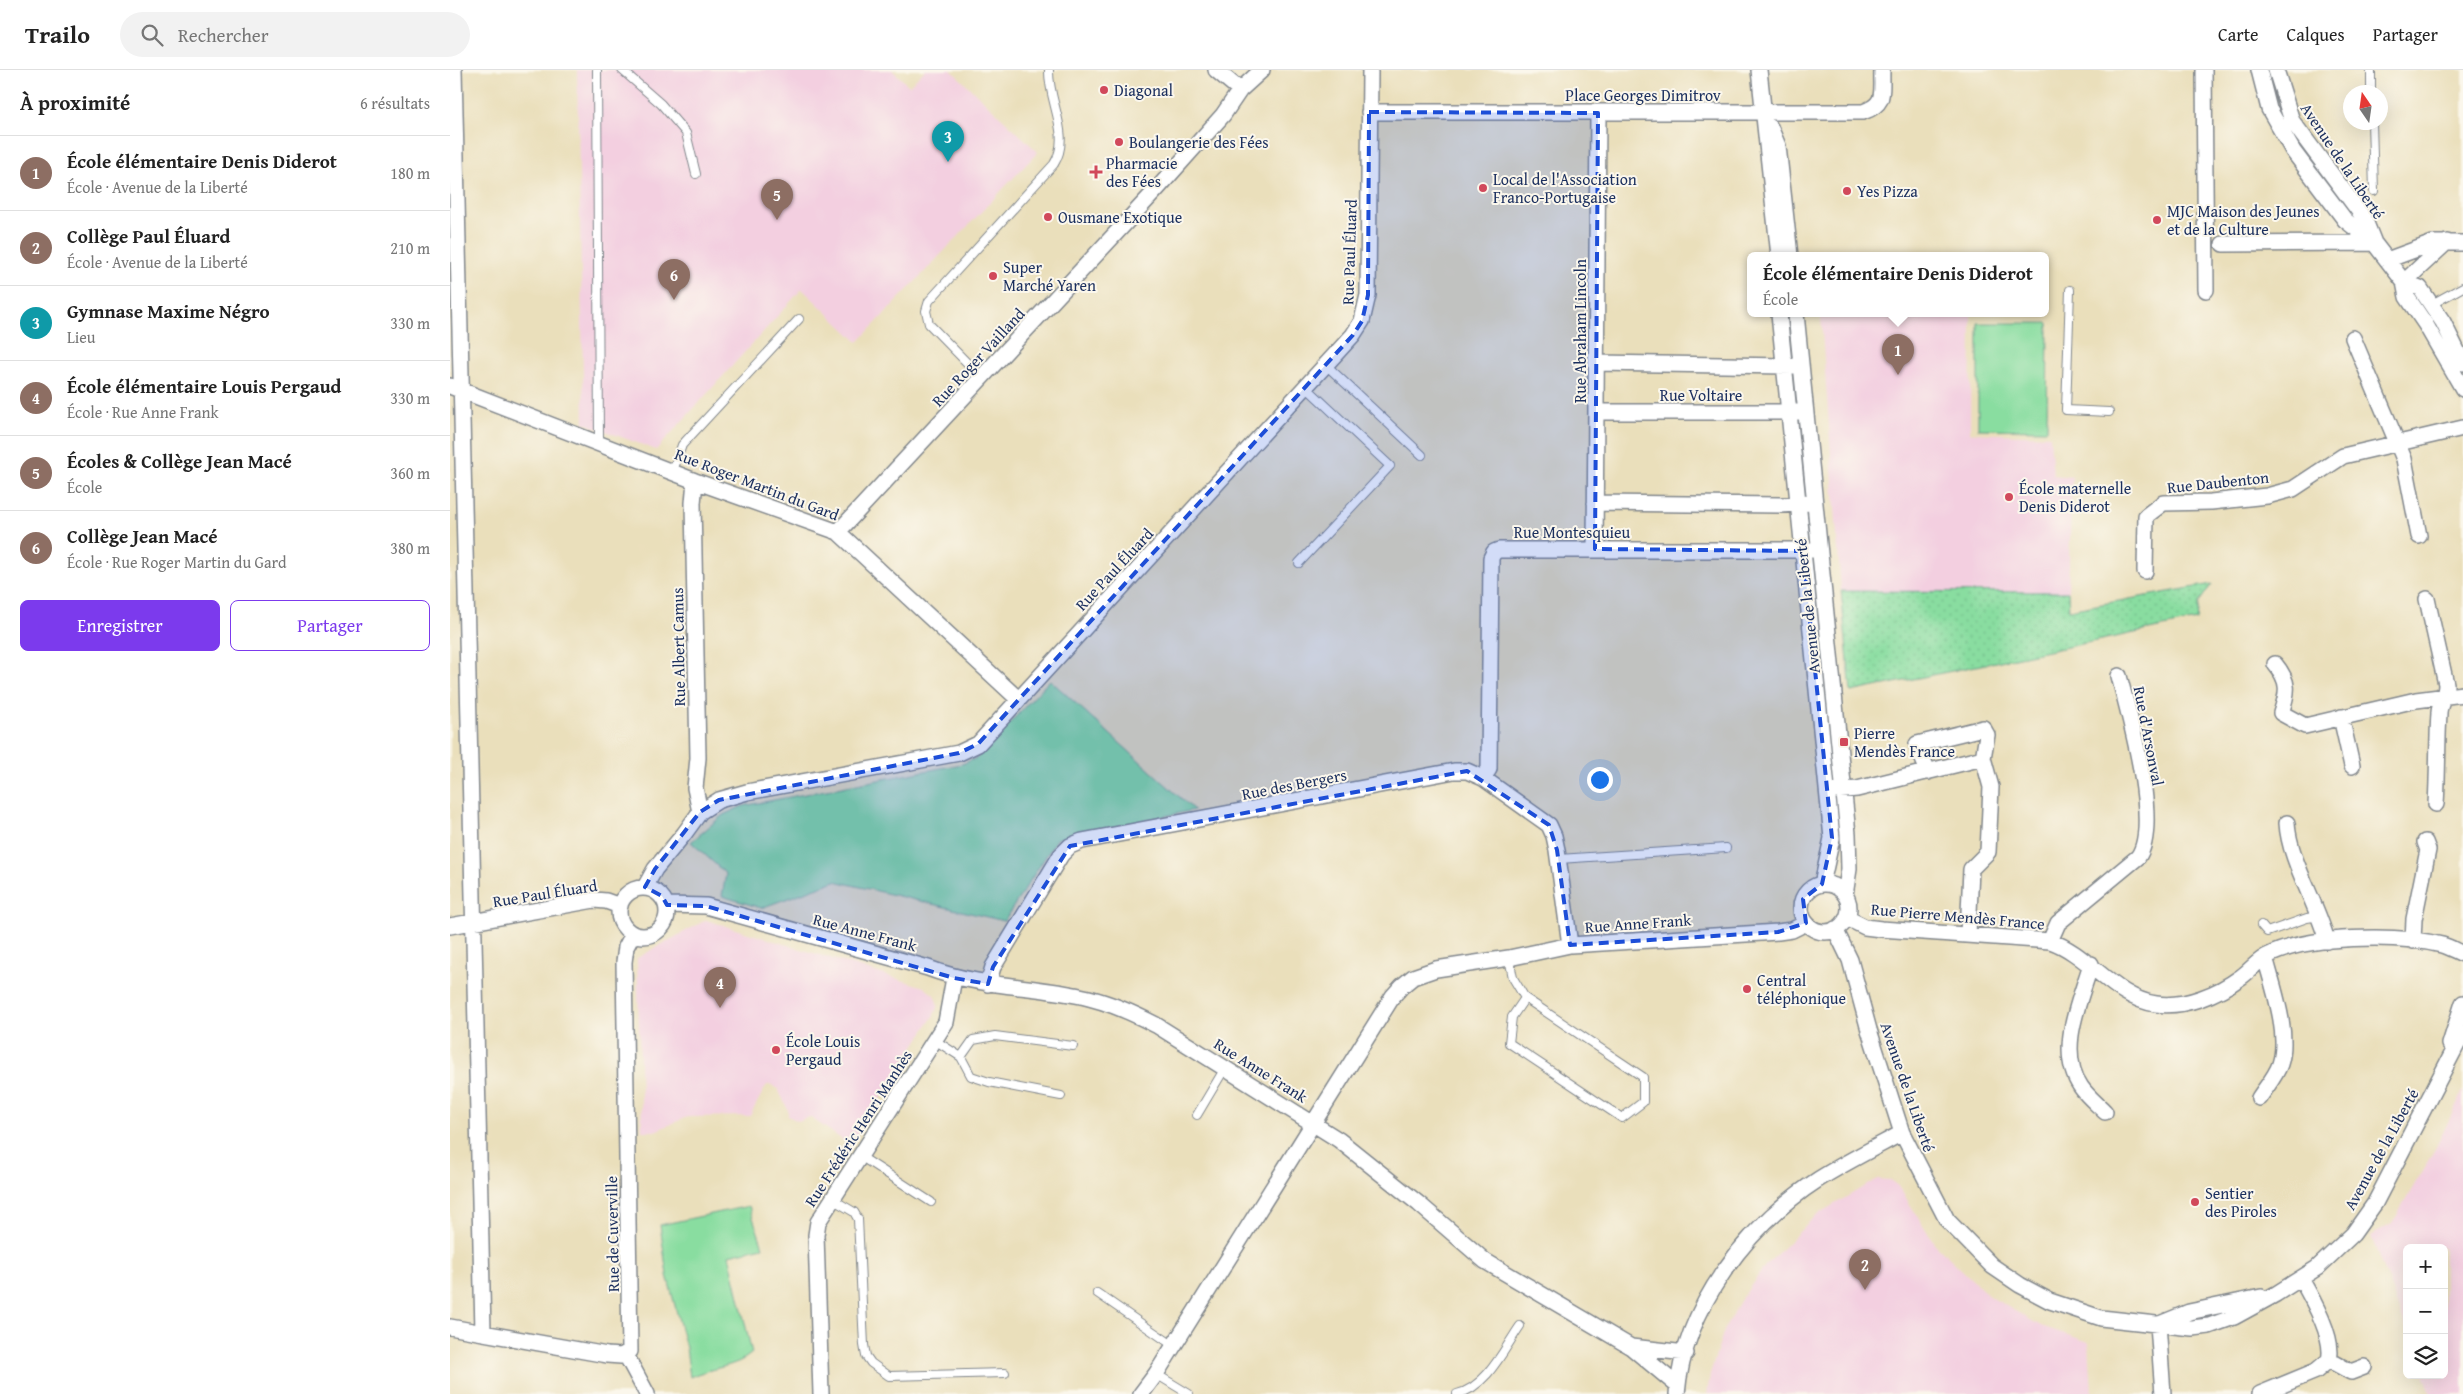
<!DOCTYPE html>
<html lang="fr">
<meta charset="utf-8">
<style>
:root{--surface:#fff;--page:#f2f2f2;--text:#222;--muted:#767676;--line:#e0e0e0;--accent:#7c3aed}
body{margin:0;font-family:"Gentium Book Plus",serif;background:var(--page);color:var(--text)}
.controls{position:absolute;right:15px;bottom:15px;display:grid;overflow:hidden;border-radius:8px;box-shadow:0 5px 20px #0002}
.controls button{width:45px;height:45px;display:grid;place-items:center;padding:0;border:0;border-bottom:1px solid var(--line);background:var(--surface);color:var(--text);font:25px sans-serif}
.compass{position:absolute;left:1893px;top:15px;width:45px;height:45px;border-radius:50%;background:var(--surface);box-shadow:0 5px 20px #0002;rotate:347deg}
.you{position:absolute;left:1149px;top:709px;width:18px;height:18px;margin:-12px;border:4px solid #fff;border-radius:50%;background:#1a73e8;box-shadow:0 0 0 8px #1a73e833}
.badge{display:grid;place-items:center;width:32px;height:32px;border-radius:50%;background:var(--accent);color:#fff;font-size:16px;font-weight:700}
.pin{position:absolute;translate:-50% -41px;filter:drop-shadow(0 1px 2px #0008)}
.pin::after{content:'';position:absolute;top:26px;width:18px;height:15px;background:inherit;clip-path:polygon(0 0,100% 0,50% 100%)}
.popup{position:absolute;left:1297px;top:182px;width:302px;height:65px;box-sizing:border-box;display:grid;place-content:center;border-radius:8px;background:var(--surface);filter:drop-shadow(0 1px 4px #0005);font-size:16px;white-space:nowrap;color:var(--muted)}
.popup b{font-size:19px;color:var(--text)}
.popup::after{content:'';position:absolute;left:50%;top:100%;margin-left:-10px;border:10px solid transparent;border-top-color:var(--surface)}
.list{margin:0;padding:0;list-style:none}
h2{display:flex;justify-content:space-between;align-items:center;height:65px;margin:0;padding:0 20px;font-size:21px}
h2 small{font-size:16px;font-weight:400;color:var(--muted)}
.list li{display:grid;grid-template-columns:32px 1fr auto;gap:15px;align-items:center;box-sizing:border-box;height:75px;padding:0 20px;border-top:1px solid var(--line)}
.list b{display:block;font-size:19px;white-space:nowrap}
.list p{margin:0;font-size:16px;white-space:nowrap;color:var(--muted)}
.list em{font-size:16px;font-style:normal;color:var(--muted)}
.actions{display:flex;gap:10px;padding:15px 20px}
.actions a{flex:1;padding:11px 0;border:1px solid var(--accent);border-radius:8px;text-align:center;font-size:18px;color:var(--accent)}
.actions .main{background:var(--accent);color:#fff}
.icon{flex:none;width:28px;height:28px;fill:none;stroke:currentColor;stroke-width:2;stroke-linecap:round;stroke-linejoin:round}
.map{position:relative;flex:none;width:2013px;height:1324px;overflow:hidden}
header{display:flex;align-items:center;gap:30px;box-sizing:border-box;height:70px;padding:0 25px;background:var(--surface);border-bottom:1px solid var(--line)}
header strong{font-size:24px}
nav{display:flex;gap:28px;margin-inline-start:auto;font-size:18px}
.search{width:350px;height:45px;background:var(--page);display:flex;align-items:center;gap:12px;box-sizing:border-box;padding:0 18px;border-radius:28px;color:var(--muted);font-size:19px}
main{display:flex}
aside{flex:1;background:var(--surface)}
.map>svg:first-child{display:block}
.built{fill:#f3cfe0}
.grass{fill:url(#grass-dots);stroke:#52867f}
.park{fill:#89dda0;stroke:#52867f}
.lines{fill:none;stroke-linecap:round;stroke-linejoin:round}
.service-casing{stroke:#82878c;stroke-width:10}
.minor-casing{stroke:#82878c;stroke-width:18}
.service{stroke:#fff;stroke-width:8}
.minor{stroke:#fff;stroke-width:15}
.marked{fill:#1d4ed8;fill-opacity:0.2;stroke:#1d4ed8;stroke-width:4;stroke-dasharray:10 6;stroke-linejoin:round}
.poi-dot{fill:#d1495b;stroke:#fbf7ec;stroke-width:2}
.labels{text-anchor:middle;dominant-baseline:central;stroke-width:4;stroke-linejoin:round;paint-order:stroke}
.poi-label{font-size:16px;fill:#1b2f5e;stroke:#fbf7ec;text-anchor:start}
.street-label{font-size:16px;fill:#1b2f5e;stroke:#fbf7ec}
</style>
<header>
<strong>Trailo</strong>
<div class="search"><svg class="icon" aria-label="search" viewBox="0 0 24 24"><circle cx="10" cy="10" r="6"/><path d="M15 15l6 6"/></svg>Rechercher</div>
<nav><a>Carte</a><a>Calques</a><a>Partager</a></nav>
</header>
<main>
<aside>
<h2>À proximité<small>6 résultats</small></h2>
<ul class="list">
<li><span class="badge" style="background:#8d6e63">1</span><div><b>École élémentaire Denis Diderot</b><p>École · Avenue de la Liberté</p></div><em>180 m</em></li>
<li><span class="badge" style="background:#8d6e63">2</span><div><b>Collège Paul Éluard</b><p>École · Avenue de la Liberté</p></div><em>210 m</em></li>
<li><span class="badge" style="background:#0f9aa8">3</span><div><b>Gymnase Maxime Négro</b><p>Lieu</p></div><em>330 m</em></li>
<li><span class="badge" style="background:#8d6e63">4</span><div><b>École élémentaire Louis Pergaud</b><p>École · Rue Anne Frank</p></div><em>330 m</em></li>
<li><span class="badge" style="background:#8d6e63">5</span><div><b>Écoles &amp; Collège Jean Macé</b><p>École</p></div><em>360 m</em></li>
<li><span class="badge" style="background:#8d6e63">6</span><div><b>Collège Jean Macé</b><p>École · Rue Roger Martin du Gard</p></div><em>380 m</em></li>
</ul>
<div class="actions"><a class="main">Enregistrer</a><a>Partager</a></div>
</aside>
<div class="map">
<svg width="2013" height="1324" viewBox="0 0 2013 1324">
<defs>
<pattern id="grass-dots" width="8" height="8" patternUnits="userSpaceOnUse" patternTransform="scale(1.25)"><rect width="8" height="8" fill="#89dda0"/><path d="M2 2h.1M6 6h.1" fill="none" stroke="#76be8c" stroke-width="1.8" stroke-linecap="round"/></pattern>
</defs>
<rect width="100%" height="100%" fill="#fbf7ec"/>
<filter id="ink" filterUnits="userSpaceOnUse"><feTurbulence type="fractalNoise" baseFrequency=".02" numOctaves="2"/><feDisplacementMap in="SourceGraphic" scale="10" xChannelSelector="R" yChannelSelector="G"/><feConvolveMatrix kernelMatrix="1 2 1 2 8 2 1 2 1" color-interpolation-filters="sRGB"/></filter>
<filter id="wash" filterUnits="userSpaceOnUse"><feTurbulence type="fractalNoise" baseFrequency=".0096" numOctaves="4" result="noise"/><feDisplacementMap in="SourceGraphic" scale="20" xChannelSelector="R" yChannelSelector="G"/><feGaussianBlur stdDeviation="1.12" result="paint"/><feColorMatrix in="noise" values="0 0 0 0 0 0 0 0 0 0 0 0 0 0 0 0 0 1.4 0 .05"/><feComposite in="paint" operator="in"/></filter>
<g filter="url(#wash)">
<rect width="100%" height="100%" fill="#eadfbb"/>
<path class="built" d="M 127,0 L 442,0 L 459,16 L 475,0 L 501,0 L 588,82 L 408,272 L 352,219 L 206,380 L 134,353 Z
M 1521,244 L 1520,363 L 1600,366 L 1603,405 L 1622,407 L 1618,522 L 1391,521 L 1371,247 L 1381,245 Z
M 256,850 L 474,917 L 484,925 L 488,935 L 484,945 L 400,1075 L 360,1047 L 348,1051 L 338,1046 L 338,1040 L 328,1019 L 320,1014 L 316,1016 L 300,1046 L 237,1047 L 205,1061 L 192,1061 L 187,888 Z
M 2013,1021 L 2013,1324 L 1981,1324 L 1974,1305 L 1994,1305 L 1994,1178 L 1957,1178 L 1957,1261 L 1921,1166 L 1942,1154 L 1986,1077 Z
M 1427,1109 L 1440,1110 L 1449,1117 L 1485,1174 L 1539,1226 L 1591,1256 L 1639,1272 L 1642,1324 L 1257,1324 L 1260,1304 L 1274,1260 L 1290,1231 L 1315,1196 L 1366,1145 Z"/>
<path class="grass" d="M 1762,514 L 1749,532 L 1747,550 L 1401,622 L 1391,521 L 1618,522 L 1619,540 Z"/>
<path class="park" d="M 1528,253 L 1598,253 L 1597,360 L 1528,359 Z
M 600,610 L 744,740 L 607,769 L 554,851 L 385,811 L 311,838 L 272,826 L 276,804 L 241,772 L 273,745 L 293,736 L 512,694 L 527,688 Z
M 299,1136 L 313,1177 L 279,1185 L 302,1283 C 286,1298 261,1297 240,1307 L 236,1278 L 217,1205 L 210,1155 Z"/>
</g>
<g filter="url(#ink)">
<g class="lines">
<g class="service-casing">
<path id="service" d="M 147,0 L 149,373
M 172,0 L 211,34 L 236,63 L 246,104
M 1921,0 L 1921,22
M 1922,52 L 1924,121
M 1620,220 L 1616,340 L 1659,342
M 1982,234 L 2013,217
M 876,295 L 972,385
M 532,308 L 479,254 L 476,241 L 479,231 L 604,94 C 622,65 598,32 599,0
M 223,401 L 232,375 L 349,249
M 849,493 L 940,396 L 856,317
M 1109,789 L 1276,778
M 1811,855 L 1817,862 L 1857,848 L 1870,846
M 1059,888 L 1063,908 L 1075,928 L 1193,1007 L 1193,1032 L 1172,1048 L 1059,973 L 1062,947 L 1075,928
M 486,971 L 511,987 L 521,1006 L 539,1012 L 611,1026
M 511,987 L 523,970 L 545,966 L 623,976
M 747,1045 L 775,998
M 410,1086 L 481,1132
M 382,1129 L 404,1142 L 408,1149 L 414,1275 L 416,1286 L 421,1293 L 439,1306 L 555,1303
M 647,1223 L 724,1276
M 706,1304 L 739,1324
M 1007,1324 C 1037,1317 1054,1279 1070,1256"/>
</g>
<g class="minor-casing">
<path id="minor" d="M 4,0 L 33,1262
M 766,0 L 790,20
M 1309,0 L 1329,186
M 1754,0 L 1756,220
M 1809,0 L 1819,39 L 1843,81 L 1895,150 L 1923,172
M 1826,0 L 1842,51 L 1914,148 L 1924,173 L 1954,212 L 1957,227 L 1976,255 L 2013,319
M 919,42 L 1413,42 C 1437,34 1431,22 1432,0
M 1320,57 L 1328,76 L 1340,186
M 1773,174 L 1924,173
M 1937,190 L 1983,173 L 2013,173
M 1954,212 L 1970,218 L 1993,252 L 2013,293
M 1954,212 L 1997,172
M 1329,244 L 1382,768 L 1372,814
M 1346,244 L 1398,764 L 1399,799 L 1395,825
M 1903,268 L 1954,389 L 1969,466
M 1147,293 L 1343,296
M 0,316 L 245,411 L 388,462 L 568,629
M 1147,342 L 1348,342
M 245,411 L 243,433 L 248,688 L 245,718 L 250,742
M 1145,433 L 1331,435 L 1359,433
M 388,462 L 707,119 L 773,45 L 790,20 L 812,0
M 1145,479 L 1148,43
M 1695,501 L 1696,446 L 1713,433 L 1761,432 L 1817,426 L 1843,419 L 1893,386 L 2013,358
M 1977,529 L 1996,614 C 1996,627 1989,634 1989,643 C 1987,674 1988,703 1986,734
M 1825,594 C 1840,612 1838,622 1831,643 L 1855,656 L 1966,630 L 2013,624
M 1891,647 L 1902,696
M 1478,702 L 1467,674 L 1533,658 L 1537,665 L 1533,688
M 1033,708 L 1039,699 L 1041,488 L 1044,482 L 1049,480 L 1363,480
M 1384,721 L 1407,719 L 1533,688 L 1541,717 L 1538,782 L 1521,799 L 1518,864
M 1837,753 C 1839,790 1867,833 1877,871
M1351 838a24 24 0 1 1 48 0a24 24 0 1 1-48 0Z
M 195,817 L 205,799 L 234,764 L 250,742 L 269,730 L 297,722 L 509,683 L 528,674 L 903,265 L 912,251 L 918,225 L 920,0
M169 842a24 24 0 1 1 48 0a24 24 0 1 1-48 0Z
M 217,835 L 256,836 L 478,898 C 530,918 585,915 639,928 C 663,934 685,944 706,955 L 889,1070 L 969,1134 L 1035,1191 L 1181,1277 L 1228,1316
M 1397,848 L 1415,857 L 1431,859 L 1600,871 C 1639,884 1664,928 1706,934 C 1735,938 1768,924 1791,907 C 1800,901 1807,891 1817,886 C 1857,865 1948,864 1992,875 C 1999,877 2006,881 2013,884
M 0,856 L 144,830 L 156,831 L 170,836
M 1385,859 L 1400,890 L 1419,960 L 1452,1063 L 1497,1150 L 1542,1196 L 1570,1215 L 1600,1231 L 1651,1248 L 1742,1258 L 1759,1256 L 1784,1247 L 1826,1224 L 1867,1198 L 1903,1164 L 1925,1133 L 2013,963
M 1600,871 L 1608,853 L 1688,787 C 1711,755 1679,644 1669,606
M 1963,871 L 1964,849 L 1978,780 L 1975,772
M 1641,894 C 1630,931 1606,981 1631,1017 C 1637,1026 1647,1034 1655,1042
M 538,914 L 543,897 L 611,785 L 620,776 L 632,771 L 1004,701 L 1017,701 L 1033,708 L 1099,755 L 1104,766 L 1107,780 L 1120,875
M 2000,974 L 2013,933
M 1809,1028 C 1816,1017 1826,1006 1830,994 C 1840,964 1823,917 1815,887
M 1712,1253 L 1739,1242 L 1811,1227
M 1708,1254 L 1713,1324
M 0,1257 L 157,1285 L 171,1286 L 180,1281 L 174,892 L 176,877 L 183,864
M 1181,1277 L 1236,1283
M 176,1285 L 197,1324
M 1879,1290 L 1901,1302 L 1914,1297
M 371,1324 L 366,1165 L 368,1152 L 496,952 L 504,908
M 691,1324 L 706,1304 L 943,926 L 952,916 L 963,907 L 986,899 L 1059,888 L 1120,875 L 1328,862 L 1342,860 L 1356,853
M 1227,1324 C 1234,1237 1298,1155 1369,1109 C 1396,1092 1424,1078 1452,1063
M 1810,1324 L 1866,1301 L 1879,1290 C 1885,1269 1862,1228 1851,1209"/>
</g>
<use href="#service" class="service"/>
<use href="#minor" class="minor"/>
</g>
</g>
<path class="marked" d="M 919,42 L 1148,43 L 1145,479 L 1353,481 L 1382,768 L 1372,814 L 1353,829 L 1356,853 L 1328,862 L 1120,875 L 1107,780 L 1099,755 L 1017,701 L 620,776 L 543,897 L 538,914 L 504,908 L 256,836 L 217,835 L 212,826 L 195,817 L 205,799 L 250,742 L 269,730 L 509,683 L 528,674 L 903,265 L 912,251 L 918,225 Z"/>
<g class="poi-dot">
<circle cx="654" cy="20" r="5"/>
<circle cx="669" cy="72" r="5"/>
<path d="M643.5 94.5h5v5h5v5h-5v5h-5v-5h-5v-5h5z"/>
<circle cx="1033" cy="118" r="5"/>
<circle cx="1397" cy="121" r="5"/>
<circle cx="598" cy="147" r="5"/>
<circle cx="1707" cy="150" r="5"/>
<circle cx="543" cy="206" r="5"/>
<circle cx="1559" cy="427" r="5"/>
<rect x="1389" y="667" width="10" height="10" rx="2.5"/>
<circle cx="1297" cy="919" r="5"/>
<circle cx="326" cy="980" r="5"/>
<circle cx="1745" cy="1132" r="5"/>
</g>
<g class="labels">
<g class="poi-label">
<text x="664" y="20">Diagonal</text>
<text x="679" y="72">Boulangerie des Fées</text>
<text x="656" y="93">Pharmacie<tspan x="656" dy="18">des Fées</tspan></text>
<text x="1043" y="109">Local de l'Association<tspan x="1043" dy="18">Franco-Portugaise</tspan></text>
<text x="1407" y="121">Yes Pizza</text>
<text x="1717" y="141">MJC Maison des Jeunes<tspan x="1717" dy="18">et de la Culture</tspan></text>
<text x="608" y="147">Ousmane Exotique</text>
<text x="553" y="197">Super<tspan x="553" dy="18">Marché Yaren</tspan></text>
<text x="1569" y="418">École maternelle<tspan x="1569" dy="18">Denis Diderot</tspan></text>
<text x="1404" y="663">Pierre<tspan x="1404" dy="18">Mendès France</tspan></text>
<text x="1307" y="910">Central<tspan x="1307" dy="18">téléphonique</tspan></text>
<text x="336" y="971">École Louis<tspan x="336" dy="18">Pergaud</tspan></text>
<text x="1755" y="1123">Sentier<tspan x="1755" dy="18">des Piroles</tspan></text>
</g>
<g class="street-label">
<text x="1193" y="25">Place Georges Dimitrov</text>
<text transform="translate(1893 91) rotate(56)">Avenue de la Liberté</text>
<text transform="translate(899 182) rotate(-88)">Rue Paul Éluard</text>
<text transform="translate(1130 261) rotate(-90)">Rue Abraham Lincoln</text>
<text transform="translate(528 287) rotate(-47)">Rue Roger Vailland</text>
<text x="1251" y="325">Rue Voltaire</text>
<text transform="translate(1768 412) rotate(-6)">Rue Daubenton</text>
<text transform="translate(307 414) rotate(21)">Rue Roger Martin du Gard</text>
<text x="1122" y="462">Rue Montesquieu</text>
<text transform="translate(664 499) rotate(-47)">Rue Paul Éluard</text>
<text transform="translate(1357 536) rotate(-96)">Avenue de la Liberté</text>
<text transform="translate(228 577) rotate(-91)">Rue Albert Camus</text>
<text transform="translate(1699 666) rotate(79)">Rue d'Arsonval</text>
<text transform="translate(844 714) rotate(-11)">Rue des Bergers</text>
<text transform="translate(95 823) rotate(-9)">Rue Paul Éluard</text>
<text transform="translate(1508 846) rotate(5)">Rue Pierre Mendès France</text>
<text transform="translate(1188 853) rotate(-4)">Rue Anne Frank</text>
<text transform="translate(415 862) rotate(15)">Rue Anne Frank</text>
<text transform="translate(811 1000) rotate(32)">Rue Anne Frank</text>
<text transform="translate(1458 1017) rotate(71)">Avenue de la Liberté</text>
<text transform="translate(408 1058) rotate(-57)">Rue Frédéric Henri Manhès</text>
<text transform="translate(1931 1079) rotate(-61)">Avenue de la Liberté</text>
<text transform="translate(162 1164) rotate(-91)">Rue de Cuverville</text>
</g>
</g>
</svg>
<div class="controls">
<button>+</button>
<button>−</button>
<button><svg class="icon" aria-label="layers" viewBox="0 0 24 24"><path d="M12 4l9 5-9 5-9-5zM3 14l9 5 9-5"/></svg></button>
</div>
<svg class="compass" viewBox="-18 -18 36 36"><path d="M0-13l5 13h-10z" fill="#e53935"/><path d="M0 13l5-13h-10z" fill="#767676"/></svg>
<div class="you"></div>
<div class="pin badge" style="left:1448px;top:305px;background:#8d6e63">1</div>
<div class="popup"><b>École élémentaire Denis Diderot</b>École</div>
<div class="pin badge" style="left:1415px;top:1220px;background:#8d6e63">2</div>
<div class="pin badge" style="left:498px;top:92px;background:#0f9aa8">3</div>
<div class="pin badge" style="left:270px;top:938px;background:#8d6e63">4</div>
<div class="pin badge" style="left:327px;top:150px;background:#8d6e63">5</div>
<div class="pin badge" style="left:224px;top:230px;background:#8d6e63">6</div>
</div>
</main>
